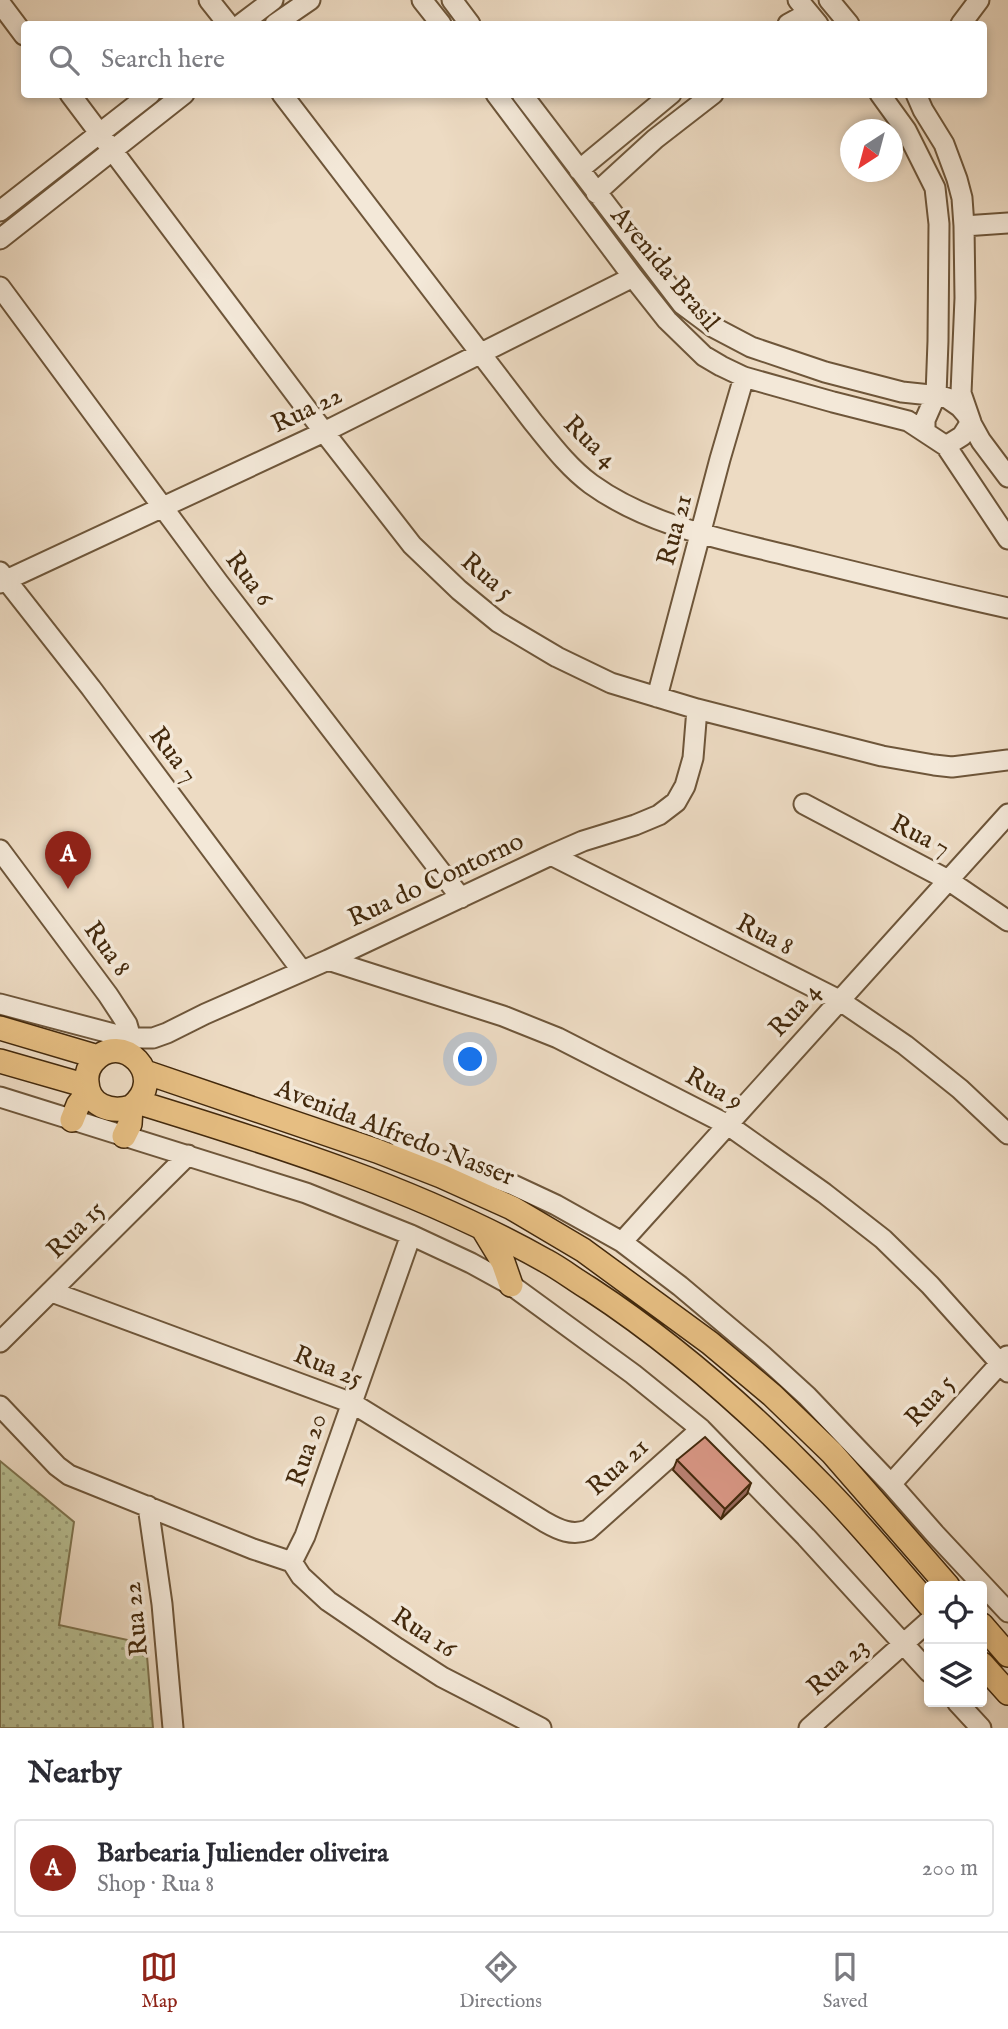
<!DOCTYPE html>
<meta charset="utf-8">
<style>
:root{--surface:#fff;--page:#f2f2f3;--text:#2b2b33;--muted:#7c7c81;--line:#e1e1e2;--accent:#8f2418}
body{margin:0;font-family:"IM FELL English",serif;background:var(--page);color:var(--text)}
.controls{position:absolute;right:21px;bottom:21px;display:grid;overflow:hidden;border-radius:7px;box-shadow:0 4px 10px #0003}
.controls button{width:63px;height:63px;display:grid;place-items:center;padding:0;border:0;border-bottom:2px solid var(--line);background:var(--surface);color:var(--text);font:35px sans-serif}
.compass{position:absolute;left:840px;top:119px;width:63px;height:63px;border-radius:50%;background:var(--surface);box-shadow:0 4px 10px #0003;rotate:216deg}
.you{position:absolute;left:471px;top:1060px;width:24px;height:24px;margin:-18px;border:5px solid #fff;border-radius:50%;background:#1a73e8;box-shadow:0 0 0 10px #1a73e833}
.badge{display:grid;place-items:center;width:46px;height:46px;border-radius:50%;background:var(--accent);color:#fff;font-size:23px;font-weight:700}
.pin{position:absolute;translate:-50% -58px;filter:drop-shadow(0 2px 4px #0008)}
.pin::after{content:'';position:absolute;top:37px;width:24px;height:21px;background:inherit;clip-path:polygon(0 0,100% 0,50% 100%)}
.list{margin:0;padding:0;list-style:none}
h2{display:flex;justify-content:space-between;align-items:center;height:91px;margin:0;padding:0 28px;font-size:30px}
h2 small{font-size:23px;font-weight:400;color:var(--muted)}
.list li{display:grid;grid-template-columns:46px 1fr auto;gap:21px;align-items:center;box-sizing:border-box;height:98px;margin:0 14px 14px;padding:0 14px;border:2px solid var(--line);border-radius:7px}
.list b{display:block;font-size:26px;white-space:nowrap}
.list p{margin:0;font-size:23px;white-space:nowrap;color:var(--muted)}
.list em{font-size:23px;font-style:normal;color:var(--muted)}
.icon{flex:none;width:38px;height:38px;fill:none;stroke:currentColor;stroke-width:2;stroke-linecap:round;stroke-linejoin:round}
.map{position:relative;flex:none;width:1008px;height:1728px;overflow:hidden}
.search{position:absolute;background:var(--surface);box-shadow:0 4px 10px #0003;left:21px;right:21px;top:21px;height:77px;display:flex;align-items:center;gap:18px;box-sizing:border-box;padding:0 24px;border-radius:7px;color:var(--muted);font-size:26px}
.sheet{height:203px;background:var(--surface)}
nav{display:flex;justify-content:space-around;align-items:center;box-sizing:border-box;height:98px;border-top:2px solid var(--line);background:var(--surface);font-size:19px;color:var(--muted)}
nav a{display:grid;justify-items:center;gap:4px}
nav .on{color:var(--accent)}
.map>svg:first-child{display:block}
.park{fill:url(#park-dots);stroke:#7e7450;stroke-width:2}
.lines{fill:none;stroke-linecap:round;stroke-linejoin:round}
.minor-casing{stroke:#6e563a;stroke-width:23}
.major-casing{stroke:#43290c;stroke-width:26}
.minor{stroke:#f3e8d8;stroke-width:19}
.major{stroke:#e6be82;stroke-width:23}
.wall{fill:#ba8172;stroke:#43290c;stroke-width:2}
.shaded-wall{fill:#97695c;stroke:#43290c;stroke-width:2}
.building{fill:#d89684;stroke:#43290c;stroke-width:2}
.labels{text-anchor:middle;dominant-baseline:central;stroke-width:7;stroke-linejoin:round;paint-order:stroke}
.street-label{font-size:26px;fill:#43290c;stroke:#f3e8d8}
</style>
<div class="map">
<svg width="1008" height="1728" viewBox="0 0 1008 1728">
<defs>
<pattern id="park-dots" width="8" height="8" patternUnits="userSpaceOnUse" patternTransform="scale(1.75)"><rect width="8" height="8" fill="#b8c094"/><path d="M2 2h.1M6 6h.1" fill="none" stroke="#979c77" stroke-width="1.8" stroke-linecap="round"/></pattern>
</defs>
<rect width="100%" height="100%" fill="#eddbc3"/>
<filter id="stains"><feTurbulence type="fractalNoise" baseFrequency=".00286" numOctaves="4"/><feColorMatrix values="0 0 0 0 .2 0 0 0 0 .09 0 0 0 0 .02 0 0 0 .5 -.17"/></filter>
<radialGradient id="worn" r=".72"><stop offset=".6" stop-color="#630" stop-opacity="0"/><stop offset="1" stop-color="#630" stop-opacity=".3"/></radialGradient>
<path class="park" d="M 0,1461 L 74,1522 L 59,1625 L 146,1644 L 153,1728 L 0,1728 Z"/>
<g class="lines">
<g class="minor-casing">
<path id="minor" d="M 209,0 L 228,24
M 422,0 L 441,24
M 452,0 L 470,24
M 798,0 L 818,24
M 829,0 L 849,24
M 0,3 L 24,35
M 241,24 L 273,0
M 275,24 L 310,0
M 788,24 L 808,13
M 961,24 L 979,0
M 70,94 L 324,432 L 412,545 L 459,590 L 498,622 L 557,657 L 611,683 L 697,709 L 882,756 L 934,765 L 952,767 L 1008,760
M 282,94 L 533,422 C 551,444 568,467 591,484 C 649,526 722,539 790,556 C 863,574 935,592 1008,608
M 496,94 L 633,277 L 667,320 L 704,356 L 721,366 L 744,377 L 833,402 L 908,421 L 946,446 L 1008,539
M 522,94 L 682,304 L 713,327 L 751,347 L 825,372 L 902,392 L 940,396 L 947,398 L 960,407 L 966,414 L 981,441 L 1008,477
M 880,94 L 906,130 L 935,188 L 939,224 L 938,341 L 936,395 L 925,420 L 925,431
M 916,94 L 923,110 L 944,144 L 957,179 L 962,198 L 964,226 L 965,298 L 961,393 L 971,422 L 962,436 L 946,446
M 579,170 L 671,94
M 596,193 L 655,139 L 713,94
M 0,211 L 150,94
M 964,226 L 1008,223
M 0,239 L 184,94
M 0,287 L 218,582 L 461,898
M 0,572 L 91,688 L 302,971
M 0,583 L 324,432 L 633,277
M 657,697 L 720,459 L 744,377
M 804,804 L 948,880 L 1008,921
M 0,850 L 108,995 L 127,1024 L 129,1031 L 127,1048
M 551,855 L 839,1000 L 905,1045 L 960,1089 L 1008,1134
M 328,960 L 503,1016 L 558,1038 L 728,1125 L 824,1193 L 883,1239 L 930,1285 L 1008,1372
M 0,1004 L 129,1038 L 153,1038 L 167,1033 L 205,1014 L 328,960 L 551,855 L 583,841 L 635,825 L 659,815 L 676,802 L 685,786 L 693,758 L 697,709
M 0,1097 L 306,1193 L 411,1235 L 471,1263 L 511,1285 L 633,1374 L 701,1429 L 806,1537 L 929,1672
M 397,1153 L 425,1157 L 471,1169 L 511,1184 L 556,1205 L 622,1242 L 680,1286 L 762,1355 L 807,1396 L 891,1484 L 935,1534 L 1008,1612
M 622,1242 L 1008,814
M 52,1292 L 352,1403 L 545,1522 C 559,1530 572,1536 588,1530 L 701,1429
M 0,1342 L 188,1155
M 0,1406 L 57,1466 L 69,1475 L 253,1549 L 292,1562
M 891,1484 L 1007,1356
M 148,1506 L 162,1604 L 173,1728
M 292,1562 L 305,1536 L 411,1235
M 292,1562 L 301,1576 L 328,1601 L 397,1648 L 442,1677 L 541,1728
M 957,1702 L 981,1728
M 809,1728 L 929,1621"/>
</g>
<g class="major-casing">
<path id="major" d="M 0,1028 L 98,1057
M 0,1061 L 87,1086
M 145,1072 L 377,1151 L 441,1176 L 512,1208 L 583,1250 L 710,1343 L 772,1395 L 832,1453 L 948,1586
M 137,1102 C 277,1145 418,1189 546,1261 C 561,1269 575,1280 590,1289 C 674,1344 750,1411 820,1483 C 858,1521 893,1564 929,1605
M 72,1120 L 78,1105 L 88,1092
M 124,1136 L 130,1124 L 131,1107 C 170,1077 121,1028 93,1062 C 88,1068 86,1074 87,1082 C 88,1106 111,1113 131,1107
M 483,1229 L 503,1262 L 511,1285
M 982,1625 L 1008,1655
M 982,1664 L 1008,1693"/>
</g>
<use href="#minor" class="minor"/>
<use href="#major" class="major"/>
</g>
<path class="wall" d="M 677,1460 L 747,1494 L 721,1519 L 673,1470 Z"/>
<path class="shaded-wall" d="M 751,1483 L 747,1494 L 721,1519 L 725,1509 Z"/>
<path class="building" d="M 705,1437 L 751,1483 L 725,1509 L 677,1460 Z"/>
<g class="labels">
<g class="street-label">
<text transform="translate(665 269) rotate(50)">Avenida Brasil</text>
<text transform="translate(307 410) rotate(-26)">Rua 22</text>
<text transform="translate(590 442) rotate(44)">Rua 4</text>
<text transform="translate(675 530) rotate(-75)">Rua 21</text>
<text transform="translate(487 577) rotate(40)">Rua 5</text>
<text transform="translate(249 579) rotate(53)">Rua 6</text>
<text transform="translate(173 755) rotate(53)">Rua 7</text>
<text transform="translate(920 836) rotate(27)">Rua 7</text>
<text transform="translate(436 880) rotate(-25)">Rua do Contorno</text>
<text transform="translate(765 935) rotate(27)">Rua 8</text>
<text transform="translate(107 949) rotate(54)">Rua 8</text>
<text transform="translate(795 1010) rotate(-48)">Rua 4</text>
<text transform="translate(714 1089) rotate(29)">Rua 9</text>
<text transform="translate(395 1133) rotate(21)">Avenida Alfredo Nasser</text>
<text transform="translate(76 1230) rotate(-45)">Rua 15</text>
<text transform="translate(328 1367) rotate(22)">Rua 25</text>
<text transform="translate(930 1401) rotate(-48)">Rua 5</text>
<text transform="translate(307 1450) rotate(-71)">Rua 20</text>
<text transform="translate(618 1467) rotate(-42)">Rua 21</text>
<text transform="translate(136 1619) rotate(-96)">Rua 22</text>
<text transform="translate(424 1633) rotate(33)">Rua 16</text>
<text transform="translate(838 1667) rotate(-42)">Rua 23</text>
</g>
</g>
<rect width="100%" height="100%" filter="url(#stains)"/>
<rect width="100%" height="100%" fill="url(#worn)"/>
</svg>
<div class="controls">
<button><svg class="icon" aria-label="locate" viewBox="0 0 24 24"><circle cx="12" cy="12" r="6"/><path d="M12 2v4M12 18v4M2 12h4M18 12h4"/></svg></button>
<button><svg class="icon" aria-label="layers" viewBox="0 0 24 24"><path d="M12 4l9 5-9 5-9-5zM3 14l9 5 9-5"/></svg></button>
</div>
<svg class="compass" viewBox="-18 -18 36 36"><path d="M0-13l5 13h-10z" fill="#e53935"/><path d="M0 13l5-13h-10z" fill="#7c7c81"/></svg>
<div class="you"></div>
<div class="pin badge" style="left:68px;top:889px">A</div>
<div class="search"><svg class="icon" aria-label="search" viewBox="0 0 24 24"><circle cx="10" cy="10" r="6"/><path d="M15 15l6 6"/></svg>Search here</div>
</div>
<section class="sheet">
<h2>Nearby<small></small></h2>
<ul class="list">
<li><span class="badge">A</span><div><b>Barbearia Juliender oliveira</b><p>Shop · Rua 8</p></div><em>200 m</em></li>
</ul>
</section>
<nav>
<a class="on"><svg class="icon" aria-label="map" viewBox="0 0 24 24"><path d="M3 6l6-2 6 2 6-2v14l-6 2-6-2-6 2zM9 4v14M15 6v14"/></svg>Map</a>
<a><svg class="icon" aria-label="directions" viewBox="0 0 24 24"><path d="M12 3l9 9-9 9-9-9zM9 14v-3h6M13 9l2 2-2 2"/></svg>Directions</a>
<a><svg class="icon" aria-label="saved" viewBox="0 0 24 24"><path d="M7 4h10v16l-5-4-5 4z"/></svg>Saved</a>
</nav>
